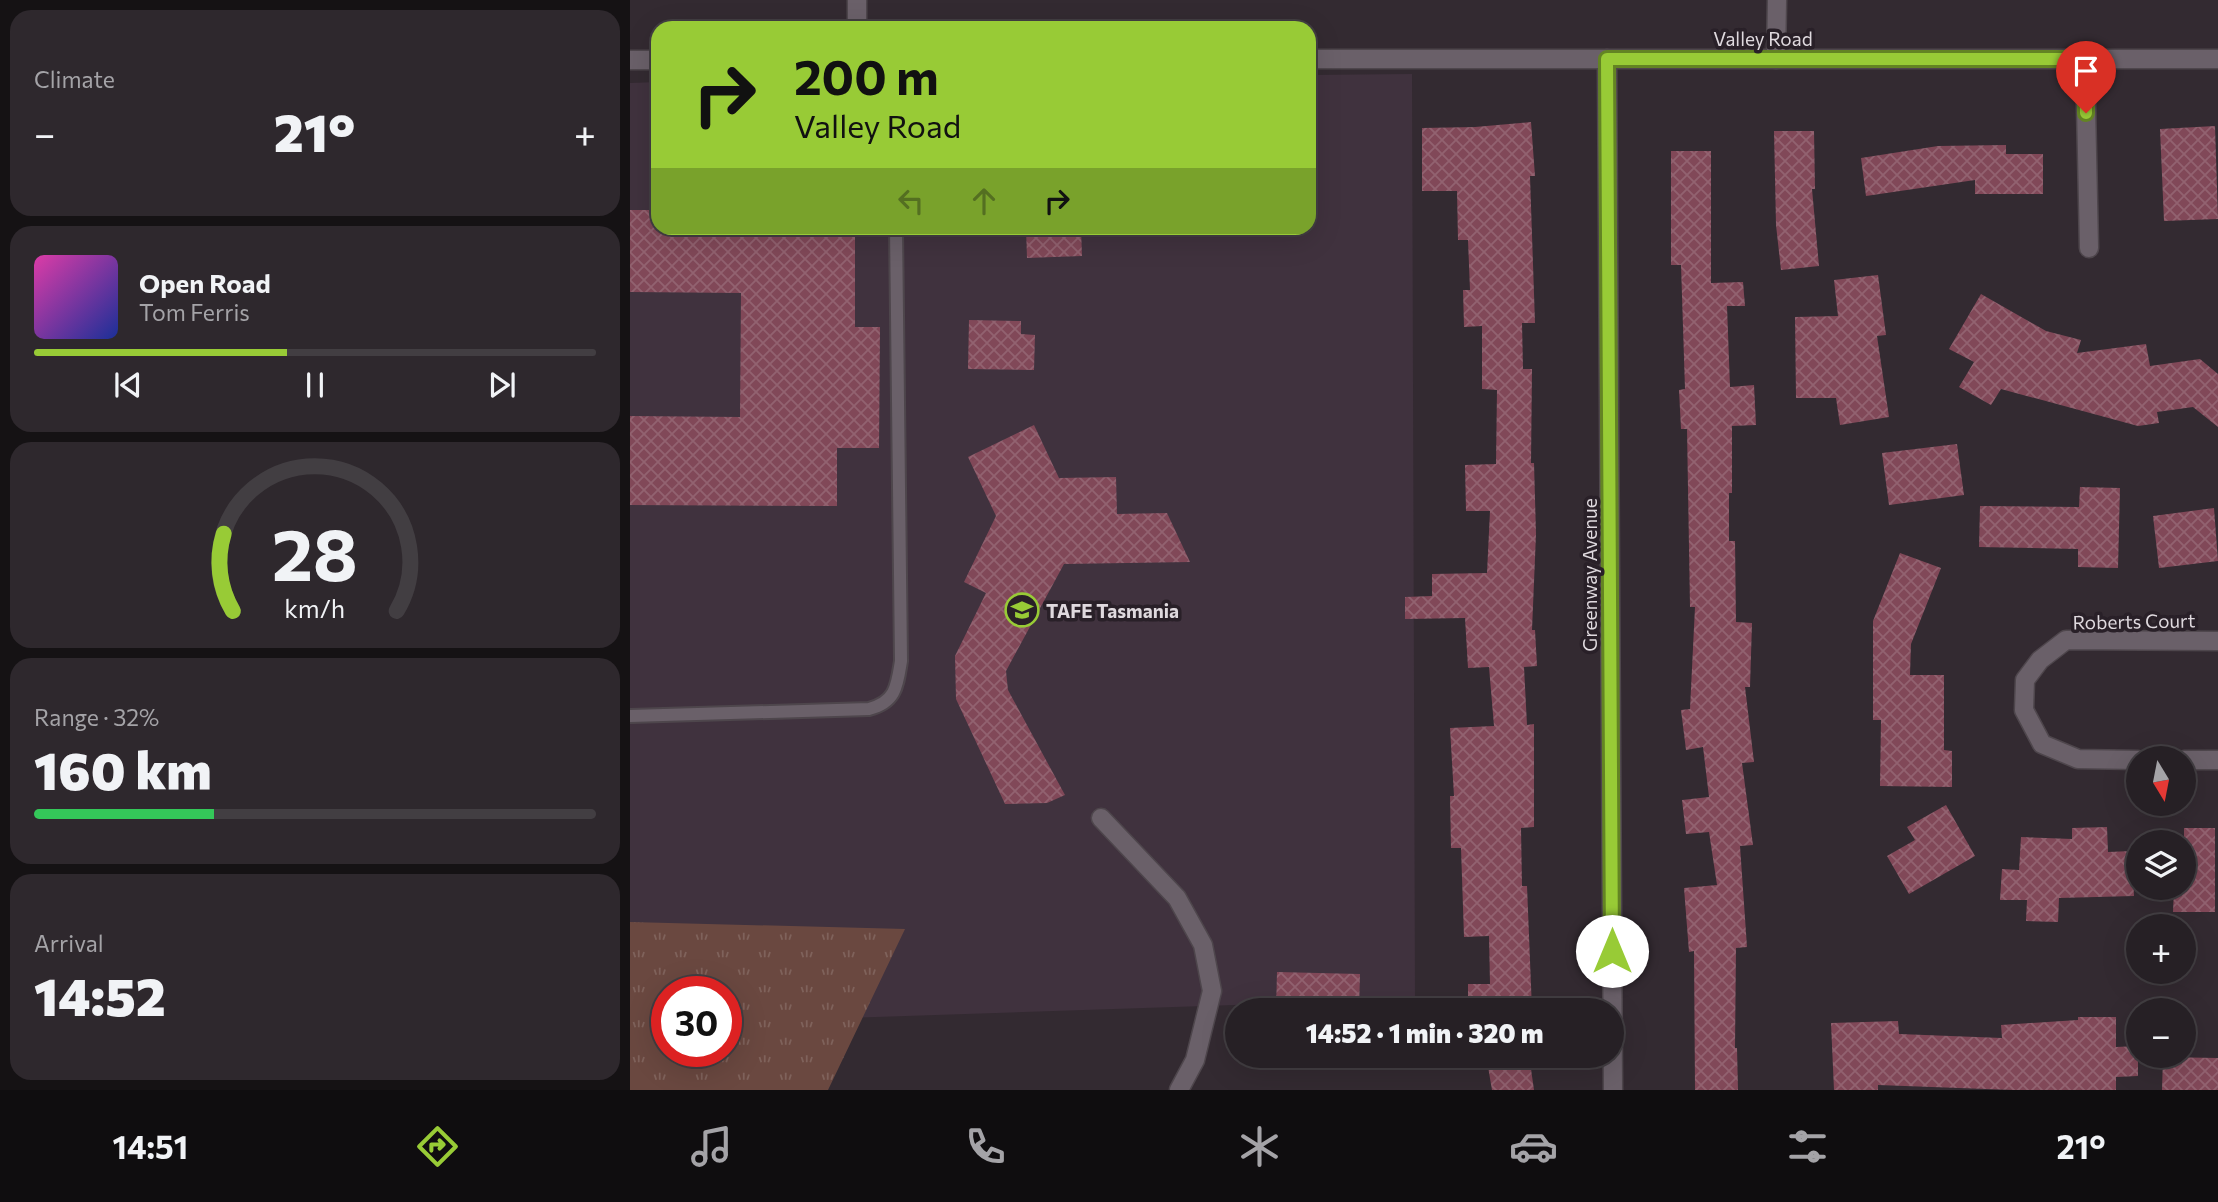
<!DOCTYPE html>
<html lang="en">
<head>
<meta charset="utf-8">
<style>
  :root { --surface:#262025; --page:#2e282d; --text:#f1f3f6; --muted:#a4a3a7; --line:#423e42; --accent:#98cb36 }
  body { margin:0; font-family:Commissioner,sans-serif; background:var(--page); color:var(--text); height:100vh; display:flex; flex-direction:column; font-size:26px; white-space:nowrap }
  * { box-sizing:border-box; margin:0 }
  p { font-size:23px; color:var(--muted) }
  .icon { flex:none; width:38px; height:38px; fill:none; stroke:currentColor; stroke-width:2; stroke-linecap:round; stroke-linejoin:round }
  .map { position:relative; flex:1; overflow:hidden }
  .details { display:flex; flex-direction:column; gap:10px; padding:10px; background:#151214; width:630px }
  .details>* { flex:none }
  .guide { position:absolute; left:21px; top:21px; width:665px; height:214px; border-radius:21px; box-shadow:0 7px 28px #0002,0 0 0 2px var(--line); background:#98cb36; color:#111; overflow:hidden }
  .needle { width:46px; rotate:170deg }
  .controls { position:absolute; left:1496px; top:746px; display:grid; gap:14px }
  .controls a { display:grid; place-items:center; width:70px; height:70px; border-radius:50%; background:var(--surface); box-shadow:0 7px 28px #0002,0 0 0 2px var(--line); font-size:35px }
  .speed { position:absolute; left:21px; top:976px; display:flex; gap:14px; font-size:35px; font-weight:700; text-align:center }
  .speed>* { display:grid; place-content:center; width:91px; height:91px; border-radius:50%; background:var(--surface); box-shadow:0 7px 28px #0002,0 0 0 2px var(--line); line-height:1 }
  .speed .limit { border:10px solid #d22; background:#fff; color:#111 }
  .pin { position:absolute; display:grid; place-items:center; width:60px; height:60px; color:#fff; margin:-72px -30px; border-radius:50% 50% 50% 0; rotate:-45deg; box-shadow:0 0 7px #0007 }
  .pin .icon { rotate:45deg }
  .me { position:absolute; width:77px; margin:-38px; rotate:0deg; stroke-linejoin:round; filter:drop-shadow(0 0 5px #0008) }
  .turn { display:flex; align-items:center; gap:24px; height:147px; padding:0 28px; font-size:32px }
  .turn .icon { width:91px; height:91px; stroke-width:2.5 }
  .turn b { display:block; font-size:49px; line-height:60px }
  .lanes { display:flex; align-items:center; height:66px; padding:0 28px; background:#0003; justify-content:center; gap:35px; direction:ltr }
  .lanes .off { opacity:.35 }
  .big { font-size:52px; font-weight:800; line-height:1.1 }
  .details .tile { flex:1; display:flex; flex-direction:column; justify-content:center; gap:10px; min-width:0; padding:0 24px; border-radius:21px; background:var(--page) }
  .details .dial { align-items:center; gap:0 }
  .dial svg { height:182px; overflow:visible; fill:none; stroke:var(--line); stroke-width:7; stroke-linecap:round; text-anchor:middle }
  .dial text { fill:var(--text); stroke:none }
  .song { display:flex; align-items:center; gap:21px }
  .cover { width:84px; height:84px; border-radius:10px; background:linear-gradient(135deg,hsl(320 70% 55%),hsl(230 70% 35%)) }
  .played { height:7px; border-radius:4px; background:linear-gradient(90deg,var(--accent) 45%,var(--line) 45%) }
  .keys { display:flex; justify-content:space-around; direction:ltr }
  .heat { display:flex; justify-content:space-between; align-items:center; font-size:38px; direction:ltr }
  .charge { height:10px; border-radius:5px; background:linear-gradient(90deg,#34c759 32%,var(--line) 0) }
  .trip { position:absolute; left:595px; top:998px; width:399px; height:70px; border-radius:35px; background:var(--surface); box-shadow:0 7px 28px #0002,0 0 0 2px var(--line); font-weight:800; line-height:70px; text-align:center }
  .tab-bar { display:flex; height:112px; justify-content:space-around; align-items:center; background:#0f0d0f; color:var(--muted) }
  .tab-bar .icon { width:49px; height:49px }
  .tab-bar .active { color:var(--accent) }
  .tab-bar b { font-size:32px; color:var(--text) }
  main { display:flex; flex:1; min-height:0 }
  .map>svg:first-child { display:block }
</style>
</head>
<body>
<main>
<section class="details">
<div class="tile"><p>Climate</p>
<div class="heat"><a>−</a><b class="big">21°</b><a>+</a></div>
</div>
<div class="tile">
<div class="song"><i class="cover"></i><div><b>Open Road</b><p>Tom Ferris</p></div></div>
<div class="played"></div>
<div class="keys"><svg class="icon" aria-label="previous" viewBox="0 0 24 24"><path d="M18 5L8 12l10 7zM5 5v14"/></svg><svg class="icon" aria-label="pause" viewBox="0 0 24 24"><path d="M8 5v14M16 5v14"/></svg><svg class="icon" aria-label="next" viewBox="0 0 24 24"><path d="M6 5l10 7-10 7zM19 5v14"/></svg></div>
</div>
<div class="tile dial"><svg viewBox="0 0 100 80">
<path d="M14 69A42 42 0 1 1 86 69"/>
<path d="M14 69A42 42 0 0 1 10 35" stroke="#98cb36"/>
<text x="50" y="56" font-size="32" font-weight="700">28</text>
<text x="50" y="72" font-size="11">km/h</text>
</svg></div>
<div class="tile"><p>Range · 32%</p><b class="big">160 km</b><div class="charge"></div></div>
<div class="tile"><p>Arrival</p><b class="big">14:52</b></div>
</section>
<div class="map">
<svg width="1588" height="1090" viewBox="0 0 1588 1090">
  <defs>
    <pattern id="grass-tufts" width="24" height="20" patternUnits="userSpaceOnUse" patternTransform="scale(1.75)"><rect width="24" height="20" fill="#6a4840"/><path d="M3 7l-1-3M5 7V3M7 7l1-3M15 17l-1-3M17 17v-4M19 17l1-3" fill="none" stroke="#7f625b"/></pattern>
    <pattern id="building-cross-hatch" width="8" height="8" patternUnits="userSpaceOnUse" patternTransform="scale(1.75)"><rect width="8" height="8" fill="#814858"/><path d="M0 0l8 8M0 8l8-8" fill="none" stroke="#926270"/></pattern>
  </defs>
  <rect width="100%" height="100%" fill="#332a31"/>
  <path fill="#40323e" d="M782,74l3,925 -689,23v-30h-59l-37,33v-942l28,-1v146h651v-153z"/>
  <path fill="url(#grass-tufts)" fill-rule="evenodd" d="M0,922l275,7 -77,161h-198zM37,992h59v60h-59z"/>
  <path fill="url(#building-cross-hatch)" d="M901,122l4,54h-5l5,147h-13l1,46h9l-1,94h3l2,71 -4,96h3l2,36 -13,1 3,58 7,-1v103l-13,1 1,58h5l5,124h-64v-26h22l-1,-48 -25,1 -3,-89h-10l-1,-52h4l-4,-68 44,-2 -5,-59 -21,1 -3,-50 -60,1v-22l27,-1v-22l55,-1 3,-62h-24l-1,-46 31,-1 1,-74 -15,-1v-63l-18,1 -1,-37h7l-2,-50h-10l-1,-49h-35v-63l53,-1z
    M1585,126l3,93 -54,2 -4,-92z
    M1144,131h40l1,58h-3l7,77 -38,4 -5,-45z
    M1376,145v9h37v40h-68v-14l-109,16 -5,-38 77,-12z
    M1041,151h40v132l32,-1 2,24h-18l3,81 24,-2 2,40 -24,1v67h-3v48h6l1,81 16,1 -2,64h-5l9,75 -12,1 11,82 -13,1 7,101 -11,1 -1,100h2l1,42h-43l-1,-139 -5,1 -5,-64 33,-3 -8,-53 -23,2 -4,-34 27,-3 -6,-50 -17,3 -5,-40 9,-1 5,-102h-5l-3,-178h-6l-2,-39 6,-1 -4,-124h-10z
    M0,210h28v18h197v99h25l-1,121h-42v58l-207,-1v-89l110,1 1,-124 -111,-1z
    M396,228h55l1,28 -55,2z
    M1248,275l8,60 -9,1 12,81 -49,8 -4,-27h-40l-1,-81 43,-1 -4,-36z
    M1351,294l65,37 35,9 -4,13 69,-9 4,22 50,-7 18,15v53l-25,-20 -36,5 2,11 -21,3 -137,-37 -10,16 -32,-18 15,-25 -25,-13z
    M339,320l52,1v13l14,1 -1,35 -66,-1z
    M404,425l25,53 57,-1 1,37 50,-1 23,49 -126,2 -58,107 2,19 57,105 -18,8 -42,1 -49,-105 -1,-43 31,-63 -22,-11 32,-66 -28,-59z
    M1327,444l7,51 -75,10 -7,-52z
    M1450,487l40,1 -2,80 -40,-1v-18l-99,-2 1,-41 99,1z
    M1584,508l4,53 -59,7 -6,-52z
    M1270,553l41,15 -30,76 -1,31h34v75l8,1v36l-72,-1 1,-66h-8v-99z
    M1316,805l29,51 -66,38 -22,-38 28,-16 -8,-13z
    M1477,827l1,25 24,-1 2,45 -75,2 -1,24 -32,-1 1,-21h-27l2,-31 17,1 2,-33 51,2v-11z
    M1554,828h31v84h-42l1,-25h10z
    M647,972l83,2 -1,36h-83z
    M1448,1017h38v30l22,-1v30l-22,1v13h-103l-135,-5v5h-44l-3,-67 67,-2 1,13 103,4 -1,-13 77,-5z
    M899,1055l5,35h-42l-5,-29z
    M1533,1057l55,1v32h-56z"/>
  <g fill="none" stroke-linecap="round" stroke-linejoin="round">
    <defs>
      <path id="service" d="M0,716l239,-7c27,-7 28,-23 32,-48l-5,-433"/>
      <path id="minor" d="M227,0v28
        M977,59l6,1031
        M1146,59l1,-59
        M1455,59l4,189
        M1508,760l-60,-1 -36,-15 -18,-34 1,-30 15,-20 26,-20 152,1
        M1554,760h34
        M471,818l76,80 26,47 9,46 -17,69 -16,30"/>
      <path id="tertiary" d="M679,59h909
        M0,60h28"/>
    </defs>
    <use href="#service" stroke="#4e464c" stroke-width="16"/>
    <use href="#minor" stroke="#4e464c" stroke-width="21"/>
    <use href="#tertiary" stroke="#4e464c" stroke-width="21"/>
    <use href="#service" stroke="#6a6069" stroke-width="12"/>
    <use href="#minor" stroke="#6a6069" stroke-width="18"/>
    <use href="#tertiary" stroke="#6a6069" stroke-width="18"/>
  </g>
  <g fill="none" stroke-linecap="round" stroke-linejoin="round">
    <defs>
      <path id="route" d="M982,951l-5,-892h478l1,54"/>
    </defs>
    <use href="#route" stroke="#638423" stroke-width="18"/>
    <use href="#route" stroke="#98cb36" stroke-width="12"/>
  </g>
  <defs>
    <symbol id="university-ring" viewBox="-11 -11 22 22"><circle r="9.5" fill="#292028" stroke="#98cb36" stroke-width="1.5"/><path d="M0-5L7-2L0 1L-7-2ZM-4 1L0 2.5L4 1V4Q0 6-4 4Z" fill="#98cb36"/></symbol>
  </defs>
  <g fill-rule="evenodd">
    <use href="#university-ring" x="373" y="591" width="38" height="38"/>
  </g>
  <g text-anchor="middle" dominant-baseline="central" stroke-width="7" stroke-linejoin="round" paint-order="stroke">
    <g font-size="19" fill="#dfd9de" stroke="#292028">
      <text x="1133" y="38">Valley Road</text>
      <text transform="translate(959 575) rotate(-90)">Greenway Avenue</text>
      <text transform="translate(1504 621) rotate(-1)">Roberts Court</text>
    </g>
    <g font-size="19" font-weight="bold" fill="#dfd9de" stroke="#292028" text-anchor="start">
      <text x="416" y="610">TAFE Tasmania</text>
    </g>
  </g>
</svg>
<div class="controls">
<a><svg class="needle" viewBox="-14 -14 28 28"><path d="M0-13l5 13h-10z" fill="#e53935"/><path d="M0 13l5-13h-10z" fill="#a4a3a7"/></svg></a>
<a><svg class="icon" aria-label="layers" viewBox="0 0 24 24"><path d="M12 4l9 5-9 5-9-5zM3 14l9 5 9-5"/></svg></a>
<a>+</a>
<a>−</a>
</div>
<div class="speed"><div class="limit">30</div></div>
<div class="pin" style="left:1456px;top:113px;background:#d93025"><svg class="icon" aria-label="arrive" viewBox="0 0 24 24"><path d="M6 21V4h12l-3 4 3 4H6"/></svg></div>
<svg class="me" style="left:982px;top:951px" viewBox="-20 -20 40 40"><circle r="19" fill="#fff"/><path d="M0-13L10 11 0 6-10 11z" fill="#98cb36"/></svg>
<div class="trip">14:52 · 1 min · 320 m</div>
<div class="guide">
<div class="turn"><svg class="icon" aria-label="right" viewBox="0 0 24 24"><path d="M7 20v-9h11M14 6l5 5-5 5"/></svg><div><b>200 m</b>Valley Road</div></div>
<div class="lanes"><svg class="icon off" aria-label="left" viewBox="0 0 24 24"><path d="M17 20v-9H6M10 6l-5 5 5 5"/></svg><svg class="icon off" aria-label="ahead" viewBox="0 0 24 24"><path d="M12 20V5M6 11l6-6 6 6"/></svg><svg class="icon" aria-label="right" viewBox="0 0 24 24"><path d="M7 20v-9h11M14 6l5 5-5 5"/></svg></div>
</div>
</div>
</main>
<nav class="tab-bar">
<b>14:51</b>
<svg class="icon active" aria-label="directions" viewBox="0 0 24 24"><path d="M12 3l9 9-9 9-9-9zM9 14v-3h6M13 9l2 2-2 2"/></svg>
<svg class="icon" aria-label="music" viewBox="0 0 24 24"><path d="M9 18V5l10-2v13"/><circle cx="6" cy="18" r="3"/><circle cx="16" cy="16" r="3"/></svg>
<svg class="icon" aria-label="phone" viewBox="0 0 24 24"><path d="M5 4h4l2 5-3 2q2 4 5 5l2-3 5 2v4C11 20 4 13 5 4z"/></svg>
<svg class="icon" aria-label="climate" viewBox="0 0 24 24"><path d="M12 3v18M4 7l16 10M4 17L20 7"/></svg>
<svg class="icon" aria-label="car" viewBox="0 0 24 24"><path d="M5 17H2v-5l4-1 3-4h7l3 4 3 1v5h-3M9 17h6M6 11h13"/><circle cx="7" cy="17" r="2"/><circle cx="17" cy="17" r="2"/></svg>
<svg class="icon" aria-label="filters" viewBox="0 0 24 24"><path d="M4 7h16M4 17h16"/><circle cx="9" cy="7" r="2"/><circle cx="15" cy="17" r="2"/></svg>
<b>21°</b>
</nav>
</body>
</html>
